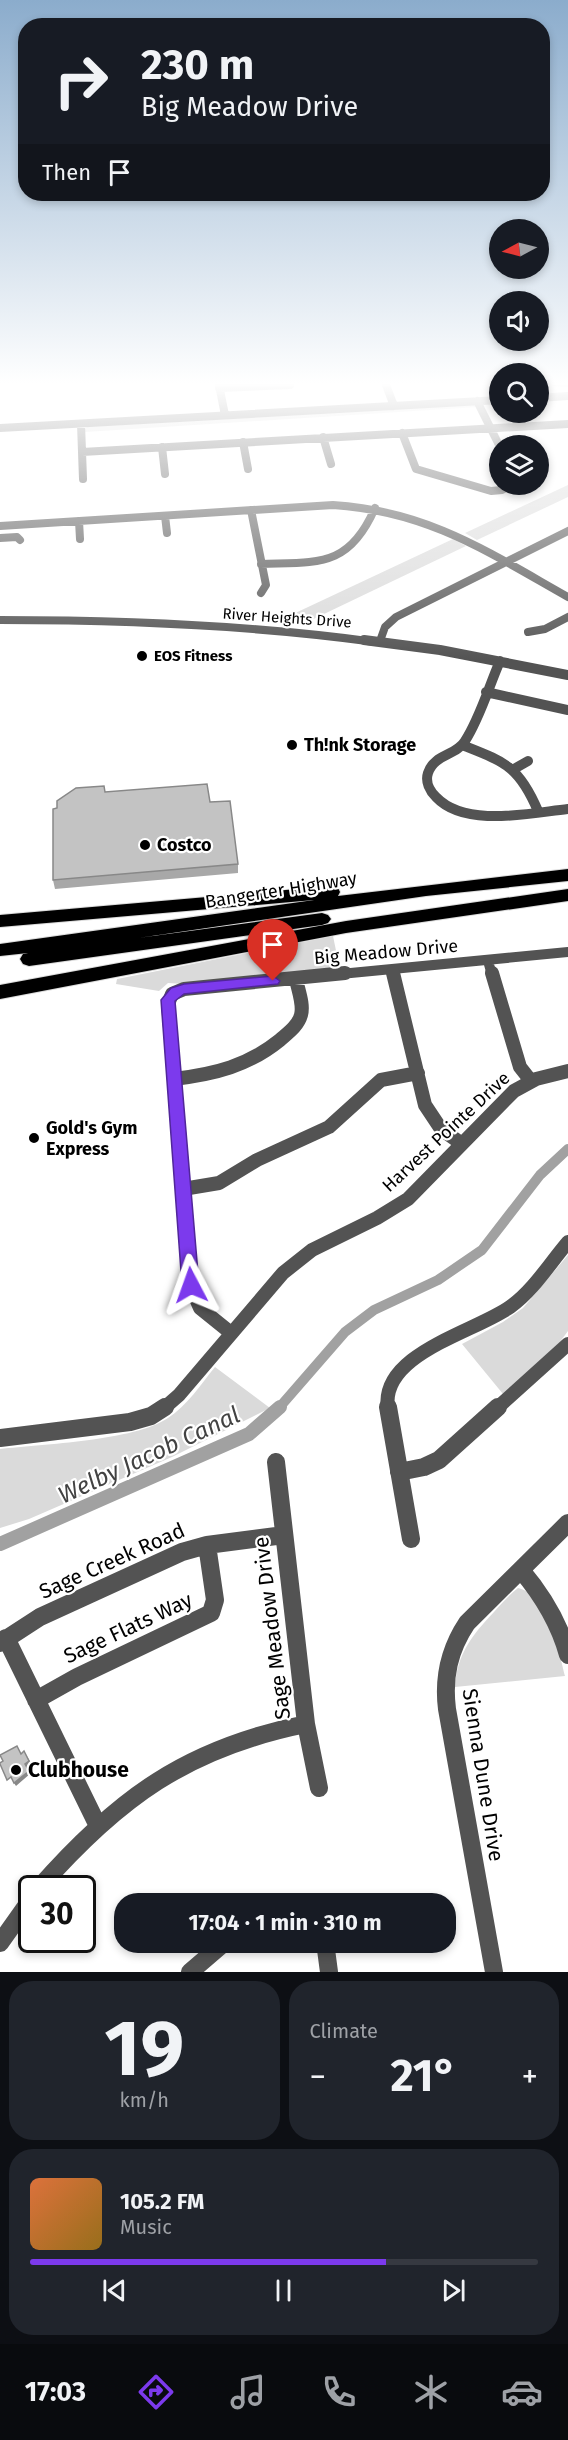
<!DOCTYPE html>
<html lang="en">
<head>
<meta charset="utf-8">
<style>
  :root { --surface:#171b24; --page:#20242c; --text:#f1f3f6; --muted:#9ea1a6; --line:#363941; --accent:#7c3aed }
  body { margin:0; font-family:"Fira Sans",sans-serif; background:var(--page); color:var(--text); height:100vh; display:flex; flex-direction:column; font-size:22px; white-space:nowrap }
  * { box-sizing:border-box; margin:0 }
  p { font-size:20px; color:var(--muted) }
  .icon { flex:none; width:33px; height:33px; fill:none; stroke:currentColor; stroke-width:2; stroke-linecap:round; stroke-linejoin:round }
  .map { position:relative; height:1972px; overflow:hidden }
  .side { display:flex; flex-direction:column; gap:9px; padding:9px; background:#0d0f14; flex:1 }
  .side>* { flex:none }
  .banner { position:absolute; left:18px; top:18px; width:532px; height:183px; border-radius:24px; box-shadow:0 3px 9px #0003; background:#171b24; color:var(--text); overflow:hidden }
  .needle { width:39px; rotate:263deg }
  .buttons { position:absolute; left:489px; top:219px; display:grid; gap:12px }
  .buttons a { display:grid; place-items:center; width:60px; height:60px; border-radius:50%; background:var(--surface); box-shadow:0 3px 9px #0003; font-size:30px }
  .speed { position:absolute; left:18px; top:1875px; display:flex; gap:12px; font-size:30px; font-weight:700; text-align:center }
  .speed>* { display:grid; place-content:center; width:78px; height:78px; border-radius:50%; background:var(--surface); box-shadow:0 3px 9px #0003; line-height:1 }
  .speed .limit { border:3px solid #111; border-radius:9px; background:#fff; color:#111 }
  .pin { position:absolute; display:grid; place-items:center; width:51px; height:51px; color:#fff; margin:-62px -26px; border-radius:50% 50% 50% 0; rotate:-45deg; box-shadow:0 0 6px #0007 }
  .pin .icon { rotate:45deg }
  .me { position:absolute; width:66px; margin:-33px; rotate:356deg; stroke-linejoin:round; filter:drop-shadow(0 0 4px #0008) }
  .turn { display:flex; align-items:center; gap:21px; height:126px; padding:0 24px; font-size:27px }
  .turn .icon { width:78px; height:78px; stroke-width:2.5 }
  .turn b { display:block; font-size:42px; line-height:51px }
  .then { display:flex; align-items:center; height:57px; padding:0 24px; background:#0003; gap:12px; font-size:22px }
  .big { font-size:45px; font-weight:700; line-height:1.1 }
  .side .tile { flex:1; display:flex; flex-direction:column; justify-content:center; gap:9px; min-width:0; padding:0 21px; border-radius:24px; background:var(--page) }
  .side .dial { align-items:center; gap:0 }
  .dial b { font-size:78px; line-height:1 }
  .song { display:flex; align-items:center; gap:18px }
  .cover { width:72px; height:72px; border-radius:9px; background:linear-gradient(135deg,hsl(20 70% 55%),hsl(40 70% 35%)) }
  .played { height:6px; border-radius:3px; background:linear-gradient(90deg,var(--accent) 70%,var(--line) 70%) }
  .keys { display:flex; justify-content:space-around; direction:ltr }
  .heat { display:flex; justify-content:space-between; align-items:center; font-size:33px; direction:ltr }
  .side .tiles { flex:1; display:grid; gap:9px; grid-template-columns:1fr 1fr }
  .tile:last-child { grid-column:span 2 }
  .trip { position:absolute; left:114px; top:1893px; width:342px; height:60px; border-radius:24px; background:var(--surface); box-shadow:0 3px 9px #0003; font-weight:700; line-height:60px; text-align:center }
  .dock { display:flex; height:96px; justify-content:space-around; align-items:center; background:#090b0e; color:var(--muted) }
  .dock .icon { width:42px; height:42px }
  .dock .current { color:var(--accent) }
  .dock b { font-size:27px; color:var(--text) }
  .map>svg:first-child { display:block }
</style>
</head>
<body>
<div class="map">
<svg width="568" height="1972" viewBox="0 0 568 1972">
  <rect width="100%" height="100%" fill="#fff"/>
  <path fill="#dadada" d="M474,405l3,2 -392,25v-3l2,-2z
    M568,485v12l-91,43 -12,-7z
    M453,539l13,7 -165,79 -27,-2z
    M333,936l7,34 -156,14 -16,-1 -9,8 -43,-7 1,-5z
    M568,1255v76l-9,12 -56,51 -41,-50 41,-22 20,-14z
    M215,1367l55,41 -98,49 -143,62 -29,9v-79c43,-5 134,-8 168,-31 19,-12 33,-34 47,-51z
    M518,1588c29,6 41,63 47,88l-110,11c2,-33 17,-52 39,-75 7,-8 15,-17 24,-24z"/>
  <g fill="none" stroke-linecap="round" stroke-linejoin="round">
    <path stroke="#a1a1a1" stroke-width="10" d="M278,1409l67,-77 29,-22 64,-30 44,-30 58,-75 28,-26"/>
    <path stroke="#a1a1a1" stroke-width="14" d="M0,1544l249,-110 31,-27"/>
    <defs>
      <path id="highway" d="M568,869v12l-142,15 -288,42 184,-25 6,2 3,4 -3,4 -6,2 -293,41 -6,-2 -3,-5 3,-5 5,-1 -28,3v-12l314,-44 -314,27v-12l332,-29 6,2 2,4 -2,4z
        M568,889v12l-222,32 -346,66v-14l346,-64z"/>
    </defs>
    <use href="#highway" stroke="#dbdbdb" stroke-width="2"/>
    <path stroke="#535353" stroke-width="8" d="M219,385l6,30
      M386,385l8,21
      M219,388l71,-3
      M538,398l30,-2
      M477,401l23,46
      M81,424l2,55
      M0,428l500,-28
      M402,433l14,36 75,22 11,-1 11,-6
      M323,437l8,27
      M243,442l5,27
      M162,447l3,27
      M82,452l486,-28
      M251,510l15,75 -5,8
      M165,516l2,17
      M79,521l1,18
      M0,526l333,-21c95,6 155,47 235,92
      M0,538l17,-1 3,3
      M261,564c57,-2 88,4 114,-56
      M0,620c125,0 251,5 375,22
      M528,632l17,-3 23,-12
      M380,641l5,-14 11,-10 172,-86"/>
    <path stroke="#535353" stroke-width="10" d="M364,640l76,10 128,25
      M500,661c-11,25 -20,57 -35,80 -9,15 -31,13 -37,32 -3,9 2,18 8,24 29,31 94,16 132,12
      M486,692l82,18
      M462,745c43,17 57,21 76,66
      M514,769l14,-8
      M488,961l4,14
      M392,970l1,5
      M330,975l238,-23"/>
    <path stroke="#535353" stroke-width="14" d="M393,973l32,132 16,24 21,15
      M492,973l28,94 11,14
      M174,1079c41,-5 74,-13 106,-39 8,-7 18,-14 21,-25 3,-11 -3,-25 -5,-36
      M183,1189l36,-6 38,-23 72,-33 52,-47 37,-7
      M231,1333l-31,-25 -8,-18 -24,-286 4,-10 12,-5 161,-16
      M163,1409l16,-14 104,-122 29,-23 65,-32 31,-19 106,-108 22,-12 32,-8
      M388,1409c-9,-55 87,-77 122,-102 23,-16 40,-44 58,-65
      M496,1409l72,-65"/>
    <path stroke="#535353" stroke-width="18" d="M388,1407l23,132
      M0,1438l130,-16 21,-6 14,-9
      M276,1462l30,262 13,64
      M399,1472l25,-5 15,-7 59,-53
      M521,1570c22,26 38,52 47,85
      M6,1638l92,188
      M0,1643l40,-26 142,-65 25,-7 77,-10
      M36,1700l41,-23 134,-64 4,-13 -8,-55
      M39,1888c79,-90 148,-140 267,-164
      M325,1942l4,30
      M0,1943l32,-45
      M190,1972l35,-30
      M494,1972l-47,-263c-4,-32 2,-59 20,-86l101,-100"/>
    <use href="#highway" fill="#000" fill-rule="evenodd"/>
  </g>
  <path fill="#a8a8a8" d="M552,385h16v2l-15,-1z
    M105,792l105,10 28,62v9l-183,16 -2,-9 4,-72z"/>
  <path fill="#888" d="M24,1751l7,12 -4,3 4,7 -15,13 -2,-3 11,-19z"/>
  <path fill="#c3c3c3" stroke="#888" stroke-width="1.5" d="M207,784l3,18 20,-1 8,63 -185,16v-71l4,-1v-7l19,-13 28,-2 1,6z
    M17,1746l4,8 3,-3 5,10 -4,3 4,7 -15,12 -3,-6 -4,3 -7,-16v-1l3,-2 -3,-6z"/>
  <linearGradient id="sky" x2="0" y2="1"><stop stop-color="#8baccc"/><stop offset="0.58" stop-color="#fff"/><stop offset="1" stop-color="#fff" stop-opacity="0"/></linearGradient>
  <rect width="568" height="661" fill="url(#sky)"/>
  <path fill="#7c3aed" stroke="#51269a" stroke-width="1.5" d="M273,976l7,5 -2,3 -94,10 -9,7 24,284 -3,5 -5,2 -6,-2 -3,-5 -21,-285 10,-12 13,-4z"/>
  <g fill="#000" stroke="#fff" stroke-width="2">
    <circle cx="142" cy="656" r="6"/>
    <circle cx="292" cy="745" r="6"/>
    <circle cx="145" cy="845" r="6"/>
    <circle cx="34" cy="1138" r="6"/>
    <circle cx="16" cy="1770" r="6"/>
  </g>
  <g text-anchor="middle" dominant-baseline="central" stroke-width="4.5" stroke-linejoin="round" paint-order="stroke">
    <g font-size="15" fill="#000" stroke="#fff">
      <text transform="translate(287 618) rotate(4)">River Heights Drive</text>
    </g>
    <g font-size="15" font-weight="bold" fill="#000" stroke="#fff" text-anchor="start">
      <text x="154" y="656">EOS Fitness</text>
    </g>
    <g font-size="18" font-weight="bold" fill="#000" stroke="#fff" text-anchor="start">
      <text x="304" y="745">Th!nk Storage</text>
      <text x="157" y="845">Costco</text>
      <text x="46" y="1128">Gold's Gym<tspan x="46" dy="21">Express</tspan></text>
    </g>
    <g font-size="18" fill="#000" stroke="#fff">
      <text transform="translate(281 890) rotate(-9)">Bangerter Highway</text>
      <text transform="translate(386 952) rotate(-5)">Big Meadow Drive</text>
      <text transform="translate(446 1132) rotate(-43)">Harvest Pointe Drive</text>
    </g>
    <g font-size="21" fill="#000" stroke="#fff">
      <text transform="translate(112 1561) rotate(-24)">Sage Creek Road</text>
      <text transform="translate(128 1628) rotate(-25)">Sage Flats Way</text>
      <text transform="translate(272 1628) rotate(-97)">Sage Meadow Drive</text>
      <text transform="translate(483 1775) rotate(81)">Sienna Dune Drive</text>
    </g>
    <g font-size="21" font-weight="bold" fill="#000" stroke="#fff" text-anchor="start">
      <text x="28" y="1770">Clubhouse</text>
    </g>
    <g font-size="24" font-style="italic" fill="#424242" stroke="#fff">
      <text transform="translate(149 1455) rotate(-25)">Welby Jacob Canal</text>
    </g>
  </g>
</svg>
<div class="buttons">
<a><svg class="needle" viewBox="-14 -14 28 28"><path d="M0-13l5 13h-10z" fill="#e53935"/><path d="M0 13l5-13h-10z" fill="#9ea1a6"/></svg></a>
<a><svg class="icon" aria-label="sound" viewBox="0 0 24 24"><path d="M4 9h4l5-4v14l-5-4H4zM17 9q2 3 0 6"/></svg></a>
<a><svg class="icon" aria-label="search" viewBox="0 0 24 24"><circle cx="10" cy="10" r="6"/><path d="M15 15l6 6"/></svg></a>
<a><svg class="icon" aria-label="layers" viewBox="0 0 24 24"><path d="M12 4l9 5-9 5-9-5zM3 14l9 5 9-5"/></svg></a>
</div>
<div class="speed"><div class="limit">30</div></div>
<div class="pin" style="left:273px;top:981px;background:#d93025"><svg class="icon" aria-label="arrive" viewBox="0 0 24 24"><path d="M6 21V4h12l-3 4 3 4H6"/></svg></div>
<svg class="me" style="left:191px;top:1285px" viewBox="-20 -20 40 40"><path d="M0-17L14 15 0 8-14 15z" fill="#7c3aed" stroke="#fff" stroke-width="4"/></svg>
<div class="trip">17:04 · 1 min · 310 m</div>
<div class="banner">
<div class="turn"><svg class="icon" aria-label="right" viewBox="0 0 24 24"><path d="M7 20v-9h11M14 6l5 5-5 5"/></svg><div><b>230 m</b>Big Meadow Drive</div></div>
<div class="then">Then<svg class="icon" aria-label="arrive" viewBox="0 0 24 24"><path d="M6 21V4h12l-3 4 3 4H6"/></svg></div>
</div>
</div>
<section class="side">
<div class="tiles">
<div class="tile dial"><b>19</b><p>km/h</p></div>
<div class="tile"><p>Climate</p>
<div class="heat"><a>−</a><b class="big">21°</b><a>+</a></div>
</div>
<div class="tile">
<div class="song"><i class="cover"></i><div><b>105.2 FM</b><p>Music</p></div></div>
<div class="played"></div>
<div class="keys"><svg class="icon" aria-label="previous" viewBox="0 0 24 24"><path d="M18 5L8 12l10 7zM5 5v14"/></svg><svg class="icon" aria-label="pause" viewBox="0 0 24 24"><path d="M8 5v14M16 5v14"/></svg><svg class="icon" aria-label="next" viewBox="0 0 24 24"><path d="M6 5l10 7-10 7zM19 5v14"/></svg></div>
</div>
</div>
</section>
<nav class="dock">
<b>17:03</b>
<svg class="icon current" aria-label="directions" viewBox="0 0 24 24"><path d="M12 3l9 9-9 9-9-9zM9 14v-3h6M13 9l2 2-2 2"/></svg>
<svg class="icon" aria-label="music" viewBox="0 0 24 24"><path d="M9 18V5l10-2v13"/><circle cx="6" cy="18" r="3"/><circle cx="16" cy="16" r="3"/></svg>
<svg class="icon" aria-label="phone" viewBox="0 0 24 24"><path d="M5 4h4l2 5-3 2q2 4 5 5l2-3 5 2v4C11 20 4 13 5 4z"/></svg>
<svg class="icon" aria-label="climate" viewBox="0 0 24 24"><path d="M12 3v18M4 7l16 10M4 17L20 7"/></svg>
<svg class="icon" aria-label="car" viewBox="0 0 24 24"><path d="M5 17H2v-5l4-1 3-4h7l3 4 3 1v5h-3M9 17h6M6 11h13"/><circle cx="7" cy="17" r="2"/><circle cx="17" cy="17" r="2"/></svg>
</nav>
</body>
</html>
